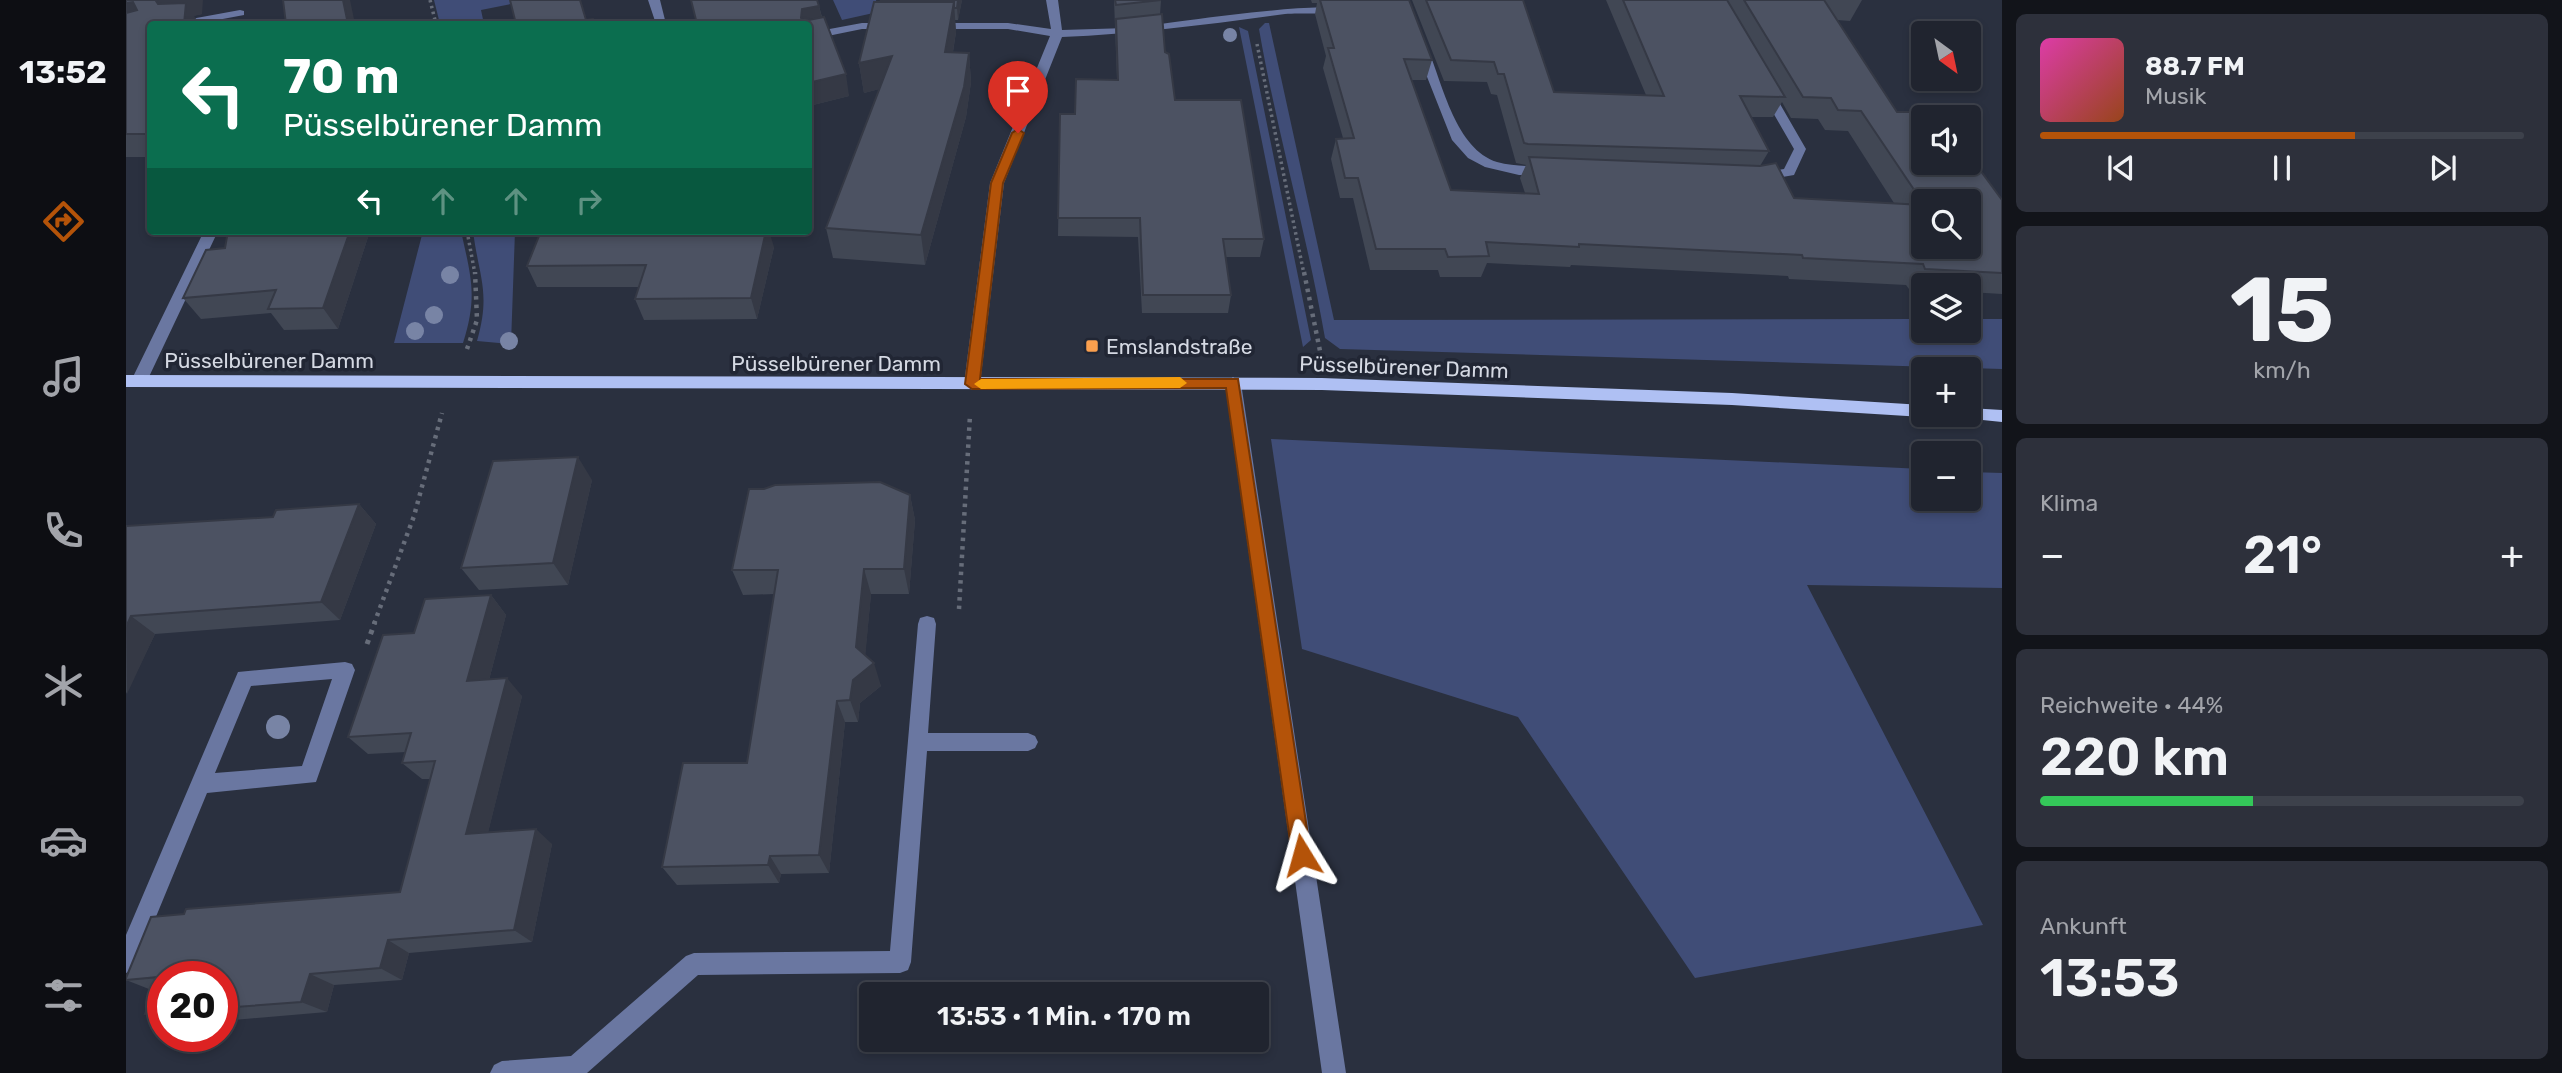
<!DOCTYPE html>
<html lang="de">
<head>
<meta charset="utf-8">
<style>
  :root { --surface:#20242f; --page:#2d303b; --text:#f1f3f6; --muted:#a2a4aa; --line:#3d414b; --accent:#b45309 }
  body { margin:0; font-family:Rubik,sans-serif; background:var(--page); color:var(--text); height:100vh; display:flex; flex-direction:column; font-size:26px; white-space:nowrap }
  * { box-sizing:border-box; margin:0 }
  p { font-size:23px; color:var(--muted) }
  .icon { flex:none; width:38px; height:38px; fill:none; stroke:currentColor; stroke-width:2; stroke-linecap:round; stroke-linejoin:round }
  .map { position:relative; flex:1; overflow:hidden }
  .drawer { display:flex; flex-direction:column; gap:14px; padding:14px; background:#12141a; width:560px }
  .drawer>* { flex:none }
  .guide { position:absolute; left:21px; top:21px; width:665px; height:214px; border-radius:7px; box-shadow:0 4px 10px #0003,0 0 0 2px var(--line); background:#0b6e4f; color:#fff; overflow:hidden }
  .needle { width:46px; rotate:147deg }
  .tools { position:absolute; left:1785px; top:21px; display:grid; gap:14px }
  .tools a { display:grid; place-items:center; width:70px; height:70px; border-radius:7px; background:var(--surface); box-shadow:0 4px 10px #0003,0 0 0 2px var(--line); font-size:35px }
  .speed { position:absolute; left:21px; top:961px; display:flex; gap:14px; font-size:35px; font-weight:700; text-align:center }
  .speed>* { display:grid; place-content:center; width:91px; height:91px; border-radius:50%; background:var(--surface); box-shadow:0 4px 10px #0003,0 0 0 2px var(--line); line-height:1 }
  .speed .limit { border:10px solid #d22; background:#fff; color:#111 }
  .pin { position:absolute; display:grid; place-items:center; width:60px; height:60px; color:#fff; margin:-72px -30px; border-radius:50% 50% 50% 0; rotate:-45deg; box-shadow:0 0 7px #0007 }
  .pin .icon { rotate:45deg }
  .me { position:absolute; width:77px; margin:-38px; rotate:352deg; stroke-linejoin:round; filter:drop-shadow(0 0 5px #0008) }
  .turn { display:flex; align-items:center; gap:24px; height:147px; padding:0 21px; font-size:32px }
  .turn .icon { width:91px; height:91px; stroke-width:2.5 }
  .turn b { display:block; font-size:49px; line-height:60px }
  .lanes { display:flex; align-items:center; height:66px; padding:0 21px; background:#0003; justify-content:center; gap:35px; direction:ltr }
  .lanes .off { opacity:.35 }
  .big { font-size:52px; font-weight:600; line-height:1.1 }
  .drawer .tile { flex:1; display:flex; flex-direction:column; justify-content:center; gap:10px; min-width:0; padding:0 24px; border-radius:10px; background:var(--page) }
  .drawer .dial { align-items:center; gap:0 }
  .dial b { font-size:91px; line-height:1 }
  .song { display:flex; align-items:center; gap:21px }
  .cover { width:84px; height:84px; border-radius:10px; background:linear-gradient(135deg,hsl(320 70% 55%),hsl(20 70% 35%)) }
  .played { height:7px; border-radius:4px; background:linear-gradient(90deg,var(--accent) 65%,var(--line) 65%) }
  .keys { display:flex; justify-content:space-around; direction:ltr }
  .heat { display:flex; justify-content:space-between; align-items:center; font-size:38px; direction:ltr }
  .charge { height:10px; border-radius:5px; background:linear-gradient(90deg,#34c759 44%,var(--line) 0) }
  .trip { position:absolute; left:733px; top:982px; width:410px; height:70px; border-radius:7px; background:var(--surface); box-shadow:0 4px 10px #0003,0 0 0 2px var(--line); font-weight:600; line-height:70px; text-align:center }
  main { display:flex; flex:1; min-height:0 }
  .tab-bar { display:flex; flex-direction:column; width:126px; justify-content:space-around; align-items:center; background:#0d0e13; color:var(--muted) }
  .tab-bar .icon { width:49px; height:49px }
  .tab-bar .active { color:var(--accent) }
  .tab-bar b { font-size:32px; color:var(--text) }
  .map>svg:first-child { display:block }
</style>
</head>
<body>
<main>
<nav class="tab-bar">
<b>13:52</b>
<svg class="icon active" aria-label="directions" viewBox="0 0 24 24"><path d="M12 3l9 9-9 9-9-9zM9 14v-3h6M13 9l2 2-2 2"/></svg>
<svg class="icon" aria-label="music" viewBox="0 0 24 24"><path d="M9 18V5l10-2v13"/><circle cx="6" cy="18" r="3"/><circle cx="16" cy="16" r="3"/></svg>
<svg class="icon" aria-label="phone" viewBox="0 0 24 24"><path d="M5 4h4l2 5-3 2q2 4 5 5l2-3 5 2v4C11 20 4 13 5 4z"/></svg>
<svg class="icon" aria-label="climate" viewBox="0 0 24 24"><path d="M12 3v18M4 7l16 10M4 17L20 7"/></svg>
<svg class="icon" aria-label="car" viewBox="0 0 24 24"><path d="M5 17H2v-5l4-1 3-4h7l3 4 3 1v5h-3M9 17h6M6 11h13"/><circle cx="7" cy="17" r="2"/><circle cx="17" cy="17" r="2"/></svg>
<svg class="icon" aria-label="filters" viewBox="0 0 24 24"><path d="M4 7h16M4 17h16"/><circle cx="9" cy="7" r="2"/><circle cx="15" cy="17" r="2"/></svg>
</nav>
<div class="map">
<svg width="1876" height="1073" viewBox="0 0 1876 1073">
  <rect width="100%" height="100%" fill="#2a303f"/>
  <path fill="#404d77" d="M308,0h97l-50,10 3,14h-44z
    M707,0h43l2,12 -36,8z
    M1139,23h4l65,297 589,-1v12h46v-12h33v50l-662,-20 -15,-11c-18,-104 -48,-205 -66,-309z
    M1113,27l9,4 63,309 -8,7z
    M297,231h38c10,46 17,65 2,112h-69z
    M347,231h42l-4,113 -34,-3c14,-49 2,-63 -4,-110z
    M1145,439l652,30v30h46v-27l33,1v115l-195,-3 176,340 -288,53 -177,-261 -216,-68z"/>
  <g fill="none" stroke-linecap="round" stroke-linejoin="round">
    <path stroke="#676d7a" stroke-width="3.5" stroke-dasharray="2.5 3.5" stroke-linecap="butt" d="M304,0l6,24
      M1131,44l47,230
      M341,231l8,43"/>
    <path stroke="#676d7a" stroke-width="4.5" stroke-dasharray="3.5 5" stroke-linecap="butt" d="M1178,272l16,79
      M341,349l10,-29 -2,-48
      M833,609l11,-194
      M248,624l40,-108 28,-103"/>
    <path stroke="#676d7a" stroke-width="5" stroke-dasharray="4.5 6" stroke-linecap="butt" d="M241,644l8,-22"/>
    <path fill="#6a77a1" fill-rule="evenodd" d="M522,0h12l6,24h-10z
      M920,0h12l4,30c22,-1 44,-1 66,-2 37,-4 191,-28 215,-18 -9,6 -44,2 -58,4 -74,10 -148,20 -223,23l-58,146 -24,201 -8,6 -8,-6 26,-201 60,-147 -42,-7h-75l-6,-3 6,-3h75l43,6z
      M114,10l4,1v4l-48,9h-22l6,-3z
      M736,23h29l6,3 -6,3h-29l-54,11v-7z
      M1292,46l10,3c15,37 28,100 69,113 18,5 37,3 55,7v6h-33l-34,-8 -17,-9 -16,-18 -36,-91z
      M1640,86l6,4 34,59 -12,26 -34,6 -5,-1v-6l29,-5 10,-20 -34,-59z
      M78,231h14l-71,150 -8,6 -6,-2 -2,-4z
      M1107,377l8,6 105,690h-24l-97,-690z
      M801,616l7,2 2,6 -8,109h100l7,3 3,6 -3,6 -7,3h-101l-16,211 -3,8 -8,3 -202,2 -111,98h-97l4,-8 8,-4 69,-5 115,-100 8,-3 196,-2 28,-327 2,-6z
      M219,662l7,2 3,6 -39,112 -109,11 -73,177 -8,3v-38l112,-263zM206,679l-30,87 -87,7 36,-87z"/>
    <path fill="#afc0f3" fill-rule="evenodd" d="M0,375l1196,3 410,15 191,12v10h6l-6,2 -191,-12 -410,-15 -1196,-3z
      M1843,408l33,2v12l-39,-4 -2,-3h8z"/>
  </g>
  <g fill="#7884a5">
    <circle cx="1104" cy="35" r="7"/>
    <circle cx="324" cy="275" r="9"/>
    <circle cx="308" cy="315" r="9"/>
    <circle cx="289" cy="331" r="9"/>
    <circle cx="383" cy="341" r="9"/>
    <circle cx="152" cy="727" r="12"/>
  </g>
  <path fill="#414754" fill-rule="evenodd" d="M0,0l76,14 -52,10v133h-24z
    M836,0l-4,20h-3l1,12 -3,20 16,1 2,29 -5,35 -41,148 -92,-7 -7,-30 53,-139 -15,4 -5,-30z
    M988,0h47l-1,15 5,37 10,48 89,139 -4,18h-34l5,38 -3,18h-86l-4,-76 -80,-1 2,-122h15l42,-34z
    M1185,0h98l23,60 -6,20h-15l40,110 74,3 -5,-15 6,-13 -10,-2 -19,-68 -6,-1 -4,-12 -43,-1 -32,-81h111l31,92 92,3 -40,-95h256l-12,21 -13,-1 86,143 79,37v94l-33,-2v-7h-46v5l-14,-1 -3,-4 -117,-6 -1,-3 -217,-11 -1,2 -83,-4 -6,14h-41l-2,-7h-68l-17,-72h-13l-9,-39 5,-20 7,-1 -20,-70 3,-12 -11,-42 2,-11h-5zM1656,102l9,16 27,1 7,11 23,1 46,72 -100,-5 -34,-32 9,-15 -18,-34h22z
    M693,6l3,11 27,79 -36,9 -5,-7v-74z
    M244,231l-32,98 -54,1 -13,-17 -70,6 -18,-21 42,-50z
    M648,247l-17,72 -113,1 -9,-21 4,-12h-102l-10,-21z
    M466,480l-24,105 -89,5 -18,-22z
    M784,495l5,25 -6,74h-38l-6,61 16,31 -21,17 -2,19h-13l-16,151 -48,1 -2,9 -102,2 -15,-18 85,-104 27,-169 -31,1 -11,-25z
    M233,504l17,20 -36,96 -185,14 -29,60v-168l147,-9z
    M365,595l15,20 -17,65 33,16 -34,136 64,12 -20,98 -123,11 -7,27 -68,5 -7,27 -105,9v-45h-59v45l-18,-7 9,-23 -28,-11 58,-66 216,-22 30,-113h-8l-20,-16 4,-11 -38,2 -20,-17 66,-104z"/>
  <path fill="#353945" d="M31,0h46l-1,14 -8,2 6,8 -29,-1 -15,-22z
    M217,0h7l5,24h-7z
    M832,0h4l-4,20 -1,-12z
    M7,2l16,22 -23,-2v-19z
    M828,2l2,30 -8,50 -3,-30z
    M693,6l5,21 -16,4 -7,-13 1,-9z
    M843,53l2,29 -5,35 -41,148 -4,-30z
    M766,56l4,29 -32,8 -5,-30z
    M720,74l3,22 -36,9 -5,-22z
    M224,231h20l-32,98 -15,-21z
    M640,231h3l5,16 -17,72 -6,-21z
    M452,457l14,23 -24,105 -15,-22z
    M784,495l5,25 -6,74 -5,-25z
    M233,504l17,20 -36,96 -19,-18z
    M738,569l7,25 -7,76 -8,-23z
    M365,595l15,20 -22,84 -17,-18z
    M5,616l24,18 -28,60 -1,-67z
    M748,663l7,23 -21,17 -2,19 -8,-22 3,-20z
    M381,678l15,18 -38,153 -18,-15z
    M711,701l8,21 -16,151 -10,-18z
    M410,829l16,15 -20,98 -18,-12z
    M644,856l11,18 -2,9 -11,-18z
    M262,940l21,13 -7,27 -22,-12z
    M184,974l24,11 -7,27 -26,-10z"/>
  <path fill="#4c5262" stroke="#353945" stroke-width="2" d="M0,0h31l-1,1 2,3 28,-1 -2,21h-34v110h-24v-121l11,-3 -4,-8 -7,1z
    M157,0h60l5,24h-62z
    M384,0h70l6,20 7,-1 2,5h-79z
    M565,0h126l2,6 -17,3 -1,9 3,3 20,-4 22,57 -38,9v-59h-111z
    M755,0h77l-1,8h-3v-6h-74z
    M989,0h46l-45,5z
    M1194,0h89l23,60 -28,-1 47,131 88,4 -10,-37 231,9 16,-3 18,35 129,7v42h46v-46h-46v2l-62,-92 -23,-1 -7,-12 -28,-1 -59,-97h80l73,112h14l12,19v32h46v-8l33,45v73l-77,-4 -2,-5 -120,-6 -1,-3 -223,-11v3l-93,-5 3,14 -41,1 -3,-8h-69l-18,-71h-13l-9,-39 18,-1 -26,-90h6z
    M1300,0h97l31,92 110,4 -41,-96h104l58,97 -45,-1 29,55 -241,-7 -4,-1 -20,-69h-6l-4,-12 -43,-2z
    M748,2h80l-9,50 24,1 -5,34 -43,148 -95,-7 66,-172 -33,7z
    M1036,14l3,38 4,2 6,46h66l23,139h-41l8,56h-88l-3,-77h-82l2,-104h15l1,-35 42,1 -2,-61z
    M102,231h122l-27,77 -55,1 8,-19 -93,8 23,-48 19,-2z
    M415,231h225l-15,67 -116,1 11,-34 -119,1z
    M452,457l-25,106 -92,5 32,-107z
    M754,482l30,13 -6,74h-40l-8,78 18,16 -21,17 -3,20 -13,1 -18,154 -49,1 -2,9 -106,2 21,-104h64l31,-193h-46l17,-81h15l11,-4z
    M233,504l-38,98 -190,14 -5,11v-101l147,-9 3,-7z
    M365,595l-24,86 40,-3 -41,156 70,-5 -22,101 -126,10 -8,28 -70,6 -9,28 -79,6v-32h-59v37l-18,1 14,-37 -33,3v-2l25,-61 33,-3 2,-5 214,-17 35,-131 -33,2 9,-30 -63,4 35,-102 31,-2 11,-34z"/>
  <path fill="#b45309" stroke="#753606" stroke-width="2" d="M892,129l6,4 -21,50 -23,196h258l73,476 -2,7 -7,3 -7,-3 -3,-7 -66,-467 -254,1 -7,-5 26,-201 21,-50z"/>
  <path fill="#f59e0b" d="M1054,377l7,6 -7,5 -199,1 -7,-5 7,-5z"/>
  <rect fill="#fa9f4e" stroke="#212634" stroke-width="2.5" x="959" y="339" width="14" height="14" rx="3.5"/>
  <g text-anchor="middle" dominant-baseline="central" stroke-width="7" stroke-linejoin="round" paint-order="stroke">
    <g font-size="21" fill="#d5d9e3" stroke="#212634" text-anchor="start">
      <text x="980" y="346">Emslandstraße</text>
    </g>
    <g font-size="21" fill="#d5d9e3" stroke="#212634">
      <text x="143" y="360">Püsselbürener Damm</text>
      <text x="710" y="363">Püsselbürener Damm</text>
      <text transform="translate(1278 367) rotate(2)">Püsselbürener Damm</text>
    </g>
  </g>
</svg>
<div class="tools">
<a><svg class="needle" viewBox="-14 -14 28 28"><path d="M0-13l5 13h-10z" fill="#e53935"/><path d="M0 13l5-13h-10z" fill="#a2a4aa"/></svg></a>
<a><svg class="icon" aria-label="sound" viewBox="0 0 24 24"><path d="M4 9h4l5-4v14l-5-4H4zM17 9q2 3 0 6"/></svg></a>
<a><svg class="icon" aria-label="search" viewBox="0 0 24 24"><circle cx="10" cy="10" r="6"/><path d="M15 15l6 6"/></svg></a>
<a><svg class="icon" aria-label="layers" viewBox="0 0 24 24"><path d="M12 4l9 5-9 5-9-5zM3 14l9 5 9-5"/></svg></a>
<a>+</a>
<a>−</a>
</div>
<div class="speed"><div class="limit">20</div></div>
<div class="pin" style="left:892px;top:133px;background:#d93025"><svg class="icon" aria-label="arrive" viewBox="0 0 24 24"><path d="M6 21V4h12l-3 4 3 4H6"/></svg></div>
<svg class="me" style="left:1176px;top:855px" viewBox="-20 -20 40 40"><path d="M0-17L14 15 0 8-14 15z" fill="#b45309" stroke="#fff" stroke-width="4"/></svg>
<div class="trip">13:53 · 1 Min. · 170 m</div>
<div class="guide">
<div class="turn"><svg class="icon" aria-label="left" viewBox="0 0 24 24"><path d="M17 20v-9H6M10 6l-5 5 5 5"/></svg><div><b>70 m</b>Püsselbürener Damm</div></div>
<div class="lanes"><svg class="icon" aria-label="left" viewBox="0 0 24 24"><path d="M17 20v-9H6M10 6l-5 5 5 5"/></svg><svg class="icon off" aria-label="ahead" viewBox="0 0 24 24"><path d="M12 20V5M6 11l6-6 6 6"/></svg><svg class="icon off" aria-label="ahead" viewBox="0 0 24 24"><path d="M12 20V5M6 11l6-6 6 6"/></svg><svg class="icon off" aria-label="right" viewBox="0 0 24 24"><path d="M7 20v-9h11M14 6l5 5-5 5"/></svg></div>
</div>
</div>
<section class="drawer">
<div class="tile">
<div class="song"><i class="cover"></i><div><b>88.7 FM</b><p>Musik</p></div></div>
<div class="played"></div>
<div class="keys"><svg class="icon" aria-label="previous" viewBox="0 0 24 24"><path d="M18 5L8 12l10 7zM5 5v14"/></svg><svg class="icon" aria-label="pause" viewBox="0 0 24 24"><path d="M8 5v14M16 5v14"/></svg><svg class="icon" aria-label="next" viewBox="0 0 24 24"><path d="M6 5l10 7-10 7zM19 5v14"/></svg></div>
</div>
<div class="tile dial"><b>15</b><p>km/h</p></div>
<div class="tile"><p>Klima</p>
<div class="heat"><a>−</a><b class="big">21°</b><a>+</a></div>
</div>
<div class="tile"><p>Reichweite · 44%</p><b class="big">220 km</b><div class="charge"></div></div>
<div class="tile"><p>Ankunft</p><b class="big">13:53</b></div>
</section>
</main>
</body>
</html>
